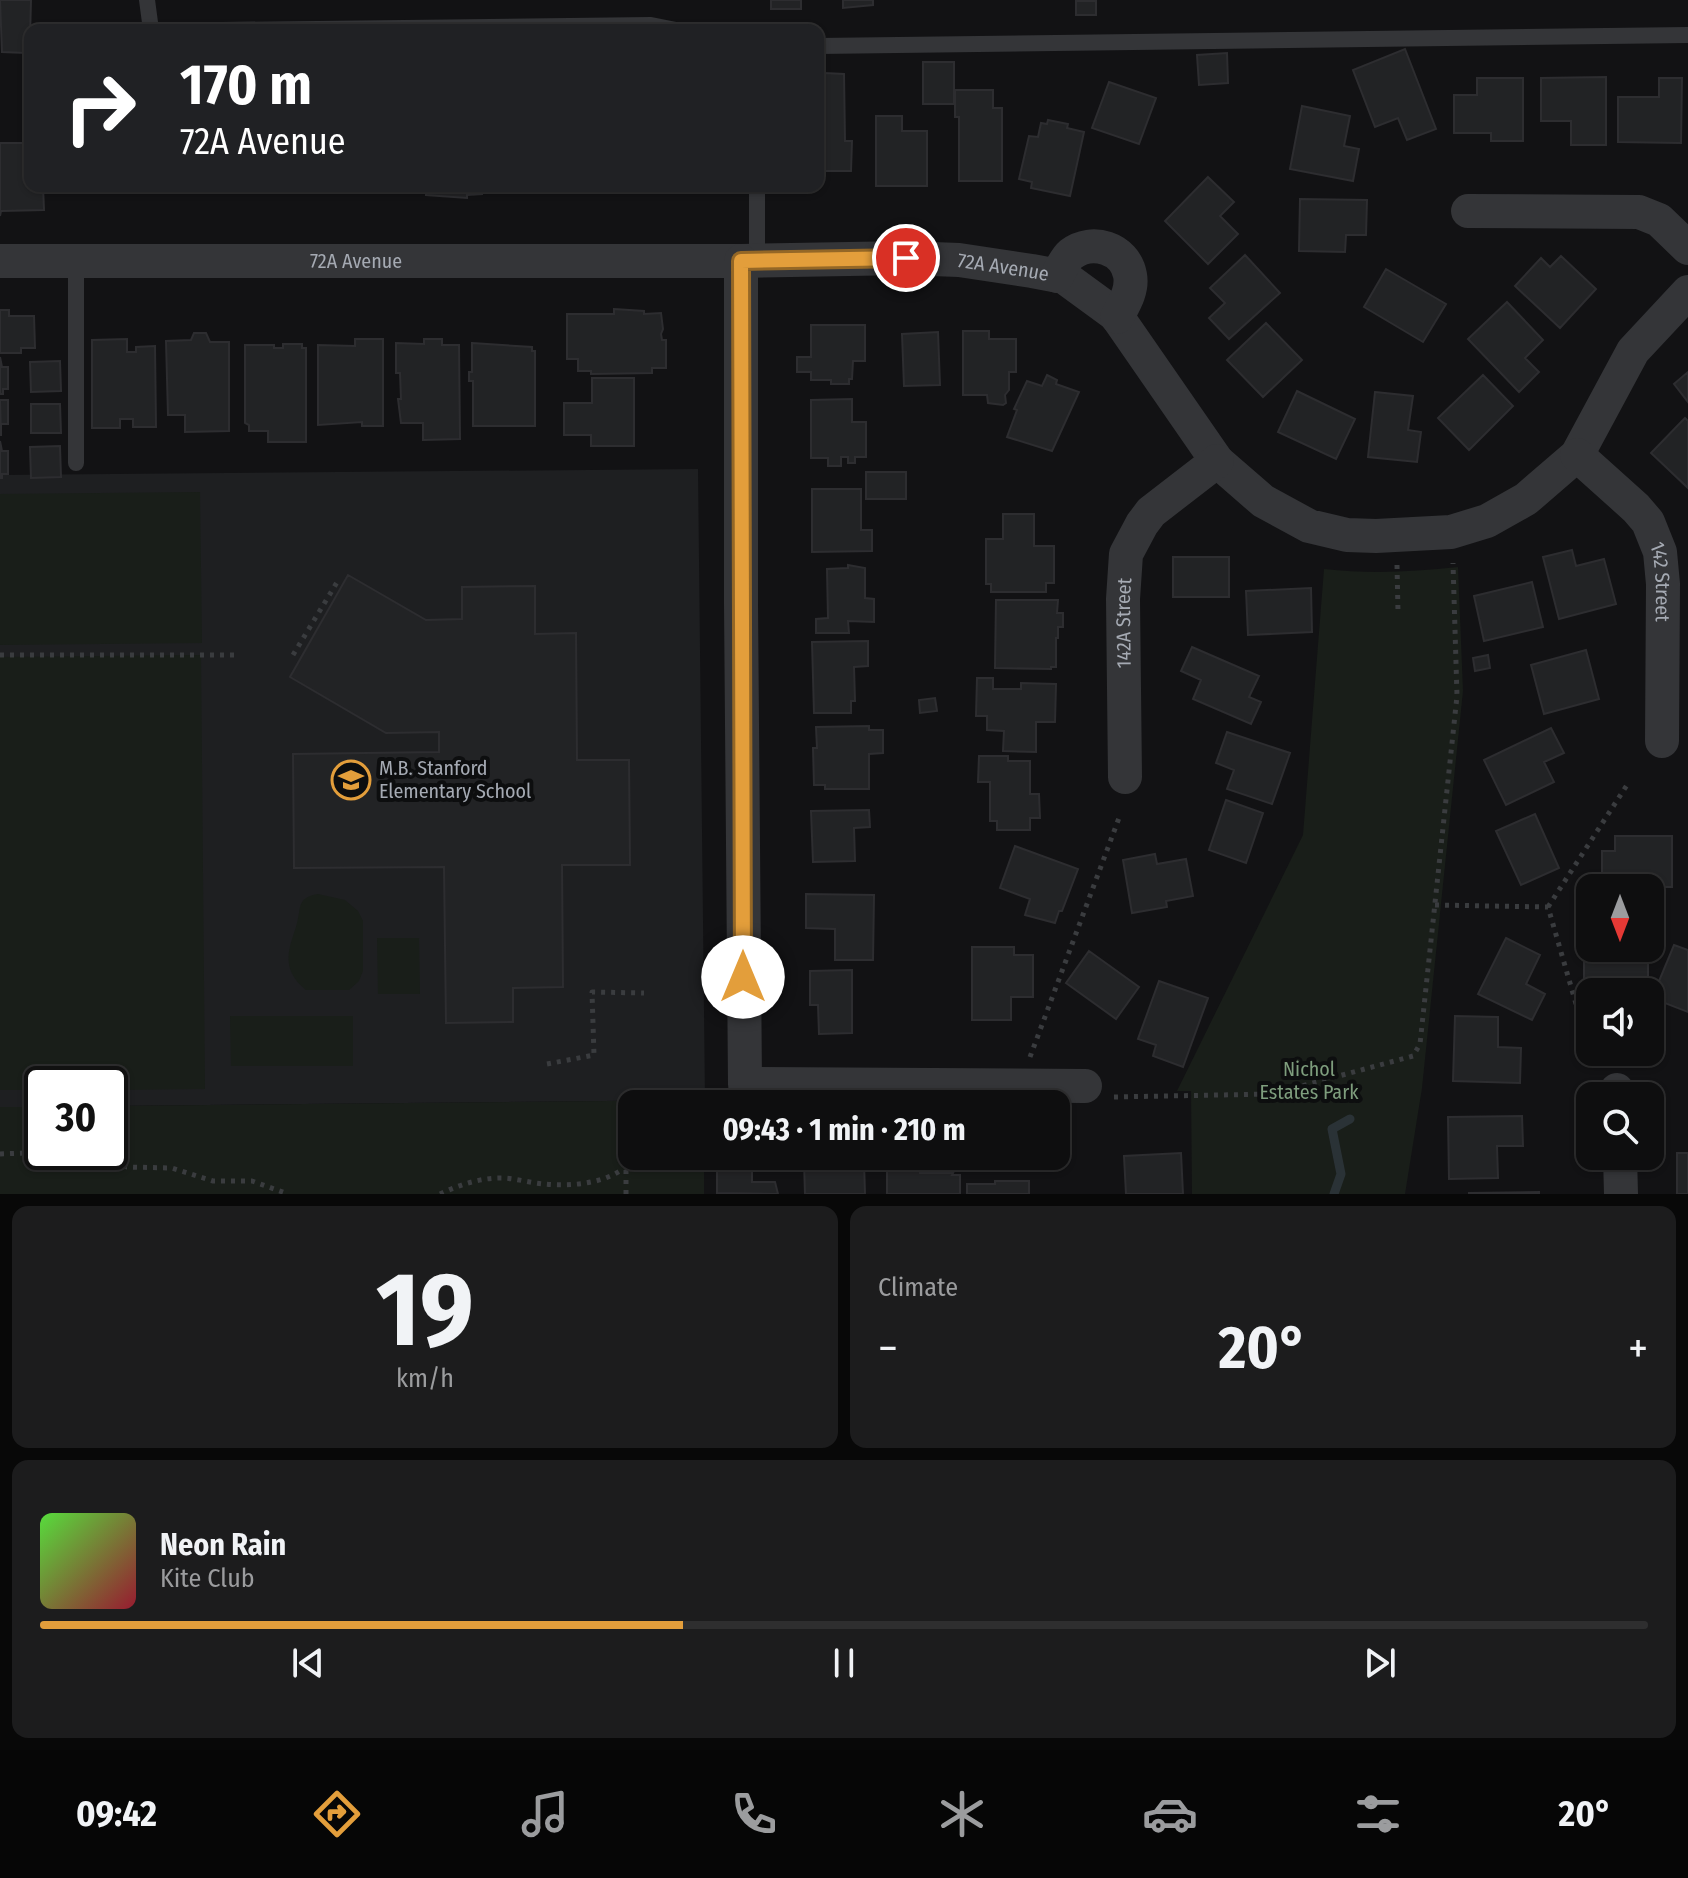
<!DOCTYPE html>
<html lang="en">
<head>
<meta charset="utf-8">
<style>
  :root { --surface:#0e0e0f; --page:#1c1c1d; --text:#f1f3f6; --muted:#9b9c9e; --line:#2e2e2f; --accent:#e39e3b }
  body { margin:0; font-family:"Fira Sans Condensed",sans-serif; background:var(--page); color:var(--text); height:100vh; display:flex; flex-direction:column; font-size:30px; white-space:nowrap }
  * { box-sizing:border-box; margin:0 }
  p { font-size:26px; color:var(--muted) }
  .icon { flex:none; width:44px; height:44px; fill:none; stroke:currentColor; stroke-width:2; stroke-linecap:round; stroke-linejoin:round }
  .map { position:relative; height:1194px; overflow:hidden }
  .drawer { display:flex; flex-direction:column; gap:12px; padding:12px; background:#080808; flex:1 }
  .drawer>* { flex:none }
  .banner { position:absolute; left:24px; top:24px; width:800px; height:168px; border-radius:16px; box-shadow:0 2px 6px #0004,0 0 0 2px var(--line); background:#202124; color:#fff; overflow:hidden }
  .needle { width:52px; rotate:180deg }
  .buttons { position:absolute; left:1576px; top:874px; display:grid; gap:16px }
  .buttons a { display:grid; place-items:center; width:88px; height:88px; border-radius:16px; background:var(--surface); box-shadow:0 2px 6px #0004,0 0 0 2px var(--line); font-size:40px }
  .speed { position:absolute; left:24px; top:1066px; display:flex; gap:16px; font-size:40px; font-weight:700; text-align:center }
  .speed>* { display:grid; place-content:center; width:104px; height:104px; border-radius:50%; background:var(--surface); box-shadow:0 2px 6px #0004,0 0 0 2px var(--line); line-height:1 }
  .speed .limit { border:4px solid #111; border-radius:12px; background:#fff; color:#111 }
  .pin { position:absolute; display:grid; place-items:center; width:68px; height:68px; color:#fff; margin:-34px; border:4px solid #fff; border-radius:50%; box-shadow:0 2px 8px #0007 }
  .me { position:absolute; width:88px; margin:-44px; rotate:0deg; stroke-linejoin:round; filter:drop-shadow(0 0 6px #0008) }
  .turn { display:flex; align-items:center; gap:28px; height:168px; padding:0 24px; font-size:36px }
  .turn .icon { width:104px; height:104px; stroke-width:2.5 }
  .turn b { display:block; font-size:56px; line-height:68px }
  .big { font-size:60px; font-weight:700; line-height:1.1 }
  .drawer .card { flex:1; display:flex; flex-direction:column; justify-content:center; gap:12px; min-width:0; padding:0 28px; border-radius:16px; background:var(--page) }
  .drawer .dial { align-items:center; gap:0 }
  .dial b { font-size:104px; line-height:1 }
  .song { display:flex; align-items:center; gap:24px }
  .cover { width:96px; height:96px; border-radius:12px; background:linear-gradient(135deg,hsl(110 70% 55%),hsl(350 70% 35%)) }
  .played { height:8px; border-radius:4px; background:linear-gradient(90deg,var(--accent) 40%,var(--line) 40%) }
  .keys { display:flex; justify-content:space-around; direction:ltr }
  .heat { display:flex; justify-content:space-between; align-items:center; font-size:44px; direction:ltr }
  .drawer .tiles { flex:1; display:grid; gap:12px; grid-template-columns:1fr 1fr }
  .card:last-child { grid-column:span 2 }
  .trip { position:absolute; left:618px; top:1090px; width:452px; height:80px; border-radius:16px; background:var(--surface); box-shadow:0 2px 6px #0004,0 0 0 2px var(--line); font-weight:700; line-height:80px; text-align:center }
  .menu { display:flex; height:128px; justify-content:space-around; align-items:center; background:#060606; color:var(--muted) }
  .menu .icon { width:56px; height:56px }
  .menu .on { color:var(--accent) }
  .menu b { font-size:36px; color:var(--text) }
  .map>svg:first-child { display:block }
</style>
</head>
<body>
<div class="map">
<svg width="1688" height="1194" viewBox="0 0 1688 1194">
  <rect width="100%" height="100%" fill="#121214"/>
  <path fill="#1e1f21" d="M698,469l7,631 -595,6v-22h-68v23h-42v-632z"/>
  <path fill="#191e19" d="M200,492l2,151 -202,2v-151z
    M1458,567l5,124 -41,397 -17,106h-213l-1,-103h-14l126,-256 21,-266c45,5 88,3 134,-2z
    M201,655l4,434 -95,1v-6h-68v6h-42v-433z
    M318,894l27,6 13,11 5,10v50l-4,10 -10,9h-43c-24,-20 -19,-37 -10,-63 6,-18 -1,-29 22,-33z
    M377,938h42l1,56h-42z
    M230,1016h123v50h-122z
    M705,1100l-1,4h-72v52h72v38h-704v-87h42v45h68v-46z"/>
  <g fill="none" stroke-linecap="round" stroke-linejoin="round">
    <path stroke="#2a3236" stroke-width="9" d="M1334,1194l7,-20 -9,-45 18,-10"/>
  </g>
  <path fill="#222325" stroke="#2d2d30" stroke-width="2" d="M0,0h31l-1,37h-3l-1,16 -24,-1z
    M771,0h30v9h-30z
    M843,0h30v5l-30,3z
    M1076,1h20v14h-20z
    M1405,49l31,80 -29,11 -9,-22 -23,9 -22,-57z
    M1227,53l1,30 -29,2 -2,-30z
    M923,62h31v42h-31z
    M824,73l20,1 1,67h7l-1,30h-32l-1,-80h6z
    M1606,77v68h-35v-24h-30v-43z
    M1477,78h46v63h-32v-8h-37v-38h23z
    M1659,78h23l-1,65 -63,-1v-45h41z
    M1109,82l47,16 -17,46 -47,-16z
    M955,90h38v18h9v73h-43v-64h-4z
    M1302,106l48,10 -6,30 15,3 -6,32 -63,-12z
    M876,116h26v15h25v55h-51z
    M1048,120l20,4 -1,4 17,4 -14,64 -39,-8 1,-6 -13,-3 10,-43 9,1 3,-14 6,1z
    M0,143h30v43h13l1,24 -43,1 -1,5z
    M1208,177l26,25 -14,14 18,18 -30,30 -43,-43z
    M80,186h60v4l-60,1z
    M281,186h30l-1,3 -29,-1z
    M353,186h22h-5v6h-17z
    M426,186h56v8l-15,1v3l-41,-3z
    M500,186h60h-28v4h-17v-4z
    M660,186h33v3l-33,1z
    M1300,199l67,1 -1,35h-20l-1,17 -46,-1z
    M1245,255l35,38 -51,46 -20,-21 16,-15 -15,-15z
    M1561,256l35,33 -36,39 -45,-42 26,-28 9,9z
    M1386,269l60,35 -23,38 -59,-35z
    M1507,302l36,38 -18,18 14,14 -20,20 -51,-53z
    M614,309l30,2v3l17,-1 2,16 -2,5 1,6h4v28h-14v5l-61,1v-3h-13v-12h-11v-45h47z
    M0,310h9v6h25l1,32h-14v5h-21z
    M1266,323l36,37 -39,37 -36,-37z
    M811,325h54v36h-12l-1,18h-3v5h-18v-4h-20v-8h-14v-15h14z
    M963,331h26v8h27v33h-7v18l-4,5 1,8 -3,2 -15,-2 -1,-8h-24z
    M938,332l2,53 -36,1 -2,-52z
    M194,333h12l4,9h19v89l-44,1v-17h-17l-2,-74 25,-1z
    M127,339v13h9v-5l19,-1 1,81h-23v-8h-13v9h-28v-88z
    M355,339h28v87h-21v-4l-44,3v-80l37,1z
    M424,339h18v6h17l1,94 -37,1v-17h-22l-3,-24h3l-1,-26h-4v-30l28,1z
    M472,343l60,4v4h3v75h-62v-45h-4v-9h3z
    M283,344h19v4h4v94h-38v-11h-19v-6l-4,-2v-78h29v3h9z
    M0,357l2,10h6v22h-5v5h-3z
    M60,361l1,30 -30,1 -1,-30z
    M1688,372v30l-14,-18z
    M1047,375l10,5 -1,4 23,8 -27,59 -45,-14 10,-27 -3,-1 13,-28 15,5z
    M1483,375l30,31 -44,44 -31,-32z
    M592,378h42v68h-43v-11h-27v-32h28z
    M1297,391l58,28 -19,40 -58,-27z
    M1375,392l38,4 -5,34 13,2 -4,30 -49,-5z
    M852,399v23h14v35h-11v6h-7v-6h-7v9h-13v-8h-17v-58z
    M0,400h8v24h-7v12z
    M31,404h29l1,29h-30z
    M1685,418l3,3v67l-37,-35z
    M0,441l2,10h6v23h-6v4h-2z
    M60,446l1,31 -30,1 -1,-31z
    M866,472h40v27h-40z
    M812,489h49v41h11v21l-60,1z
    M1003,514h31v32h20v37h-8v9h-55v-8h-5v-45h17z
    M1572,550l4,16 28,-7 12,45 -57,15 -16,-62z
    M1173,557h56v40h-56z
    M848,565l17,3v30l9,1v23l-26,-1 1,12h-33v-14l12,-1 -1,-49 21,-1z
    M348,575l78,45 36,-1v-32l73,-1v48l41,-1 1,127h52l1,105h-68l1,122 -50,1v34l-67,1 -2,-156 -150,1 -1,-114 146,-2v-20l-53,1 -96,-56z
    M1532,582l11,45 -59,14 -10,-45z
    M1311,588l1,44 -64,3 -2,-44z
    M996,600h62l-1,13h6v14h-5v11h-2v29h-5v2l-56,-1z
    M868,641v25l-14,1 1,34h-4v12h-37l-2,-71z
    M1192,647l67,29 -10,21 12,5 -10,22 -58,-25 8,-19 -20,-9z
    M1586,650l13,49 -55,15 -13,-49z
    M1488,655l2,13 -15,3 -2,-13z
    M977,678h16v11h28v-6l35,1 -1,38h-19v30l-33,-1 1,-20 -17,-1v-14h-11z
    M935,698l2,13 -17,2 -1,-13z
    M869,726v4h14v23l-14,1v35h-44v-4h-11l-1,-37h4l-1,-21z
    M1551,728l13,25 -20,9 10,20 -48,23 -22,-45z
    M1227,732l63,21 -18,51 -45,-15 7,-19 -18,-7z
    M979,756h29v5h22v33h9l1,24h-10v12h-33v-9h-7v-39h-12z
    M1226,800l37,13 -17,50 -37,-13z
    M869,810l1,17 -16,1 1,33 -42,1 -2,-51z
    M1535,814l24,54 -38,17 -25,-54z
    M1615,836h57v51h-70v-36h13z
    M1015,846l63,23 -16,42h-3l-4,12 -30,-8 5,-16 -30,-11z
    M1155,854l2,10 29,-5 7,37 -27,5 1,6 -35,6 -9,-53z
    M806,894l68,1 -1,65h-38v-31l-29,-1z
    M1506,938l34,17 -14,29 19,10 -13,26 -54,-26z
    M1584,940h6v8h58v31h-64z
    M1674,945l14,5v62l-36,-14z
    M972,947h42v8h19v42h-22v23h-39z
    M1089,951l50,36 -23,32 -50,-36z
    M852,970v63l-33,1 -1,-29h-8v-34z
    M1159,981l49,17 -25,69 -30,-11 3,-11 -18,-6z
    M1455,1016l43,1v30l23,1 -1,35 -67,-2z
    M1522,1116l1,30h-26l1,32 -49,1 -1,-62z
    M1181,1153l2,41h-57l-2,-38z
    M1677,1153h11v41h-11z
    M839,1160v3l25,-1 1,32h-60l-1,-32z
    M920,1168v5h33l-1,2h8v19h-73v-25z
    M717,1169h35v13h23l3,12 -61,-1z
    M995,1181h34v13h-62v-10h28z
    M1539,1192v2h-70v-1z"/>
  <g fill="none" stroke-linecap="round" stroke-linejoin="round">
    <path stroke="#3a3c3f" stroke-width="5" stroke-dasharray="4 6" stroke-linecap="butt" d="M1397,565l1,47
      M0,655h236
      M293,655l46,-76
      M1435,905l113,2 39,135
      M1548,907l79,-122
      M1030,1057l89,-239
      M547,1064l47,-9 -2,-63 52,1
      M1114,1097l158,-3 141,-38 7,-12 37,-348 -4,-133
      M0,1154l24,-1 25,14 34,-3 18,-7 26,10 45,1 41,13h39l36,13
      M626,1170v24
      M440,1194c19,-9 39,-16 61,-16 14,0 29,5 43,6 31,3 73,-1 92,-28"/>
    <path stroke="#343538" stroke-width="16" d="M147,0l4,30
      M73,30h4
      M222,30l429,-5 25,5
      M818,46l870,-11
      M757,186v75
      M76,261v202"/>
    <g stroke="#343538" stroke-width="34">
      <path d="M1468,211l171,1 20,8 29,28"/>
      <path id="s1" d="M0,261h741l165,-3 53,2 73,11 32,6 52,38 101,146 46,40 46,25 38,9 29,1 75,-4 36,-11 39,-22 51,-44 56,-104 55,-59"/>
      <path d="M741,261v343l4,480 340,2"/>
      <path d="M1057,276c4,-7 8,-17 14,-22 21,-16 54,-6 59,21 3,15 -6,29 -13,42"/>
      <path id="s2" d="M1577,455l59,53 12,14 12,30 3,32 -1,157"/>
      <path id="s3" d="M1125,777l-2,-178 3,-45 16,-30 9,-12 66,-51"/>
      <path d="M1617,1090l1,6"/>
      <path d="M1620,1156l1,38"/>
    </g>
  </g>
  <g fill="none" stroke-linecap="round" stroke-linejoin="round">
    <defs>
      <path id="route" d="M743,977l-2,-716 165,-3"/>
    </defs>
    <use href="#route" stroke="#946726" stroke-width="20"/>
    <use href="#route" stroke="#e39e3b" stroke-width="14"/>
  </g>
  <defs>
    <symbol id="school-ring" viewBox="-11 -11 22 22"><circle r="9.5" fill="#0d0e0f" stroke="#e39e3b" stroke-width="1.5"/><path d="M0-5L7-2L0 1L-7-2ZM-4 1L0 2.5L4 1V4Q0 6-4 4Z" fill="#e39e3b"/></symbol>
  </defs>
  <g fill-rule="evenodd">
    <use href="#school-ring" x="329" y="758" width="44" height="44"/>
  </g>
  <g text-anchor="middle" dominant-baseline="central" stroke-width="8" stroke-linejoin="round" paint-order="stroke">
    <g font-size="20" fill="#a5aab3" stroke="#0d0e0f">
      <text stroke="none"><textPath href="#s1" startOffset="356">72A Avenue</textPath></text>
      <text stroke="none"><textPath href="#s1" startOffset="1004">72A Avenue</textPath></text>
      <text stroke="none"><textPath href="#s2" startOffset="160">142 Street</textPath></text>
      <text stroke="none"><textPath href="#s3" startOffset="154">142A Street</textPath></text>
    </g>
    <g font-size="20" fill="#a5aab3" stroke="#0d0e0f" text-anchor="start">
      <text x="379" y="768">M.B. Stanford<tspan x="379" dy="23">Elementary School</tspan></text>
    </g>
    <g font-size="20" fill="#7e9d7d" stroke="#0d0e0f">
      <text x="1309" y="1069">Nichol<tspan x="1309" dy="23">Estates Park</tspan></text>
    </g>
  </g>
</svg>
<div class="buttons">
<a><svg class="needle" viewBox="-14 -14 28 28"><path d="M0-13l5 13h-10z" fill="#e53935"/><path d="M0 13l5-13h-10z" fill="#9b9c9e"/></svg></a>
<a><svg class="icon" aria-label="sound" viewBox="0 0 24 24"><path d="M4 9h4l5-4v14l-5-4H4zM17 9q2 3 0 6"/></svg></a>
<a><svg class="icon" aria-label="search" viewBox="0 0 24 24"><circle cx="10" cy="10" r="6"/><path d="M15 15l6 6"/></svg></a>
</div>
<div class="speed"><div class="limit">30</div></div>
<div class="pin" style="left:906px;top:258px;background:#d93025"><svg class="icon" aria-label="arrive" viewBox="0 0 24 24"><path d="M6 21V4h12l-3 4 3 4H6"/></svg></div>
<svg class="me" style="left:743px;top:977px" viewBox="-20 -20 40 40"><circle r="19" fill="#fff"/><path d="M0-13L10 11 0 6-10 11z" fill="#e39e3b"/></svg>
<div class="trip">09:43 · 1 min · 210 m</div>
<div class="banner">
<div class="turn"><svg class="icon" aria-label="right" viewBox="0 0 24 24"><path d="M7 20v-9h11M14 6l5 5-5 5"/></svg><div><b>170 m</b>72A Avenue</div></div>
</div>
</div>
<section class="drawer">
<div class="tiles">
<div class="card dial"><b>19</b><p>km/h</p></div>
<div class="card"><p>Climate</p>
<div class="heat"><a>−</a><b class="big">20°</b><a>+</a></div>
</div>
<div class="card">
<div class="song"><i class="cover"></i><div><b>Neon Rain</b><p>Kite Club</p></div></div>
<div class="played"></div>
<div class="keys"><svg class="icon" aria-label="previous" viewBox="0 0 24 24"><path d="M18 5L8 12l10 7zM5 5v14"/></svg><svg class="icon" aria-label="pause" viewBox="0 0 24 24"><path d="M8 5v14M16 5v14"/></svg><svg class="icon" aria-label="next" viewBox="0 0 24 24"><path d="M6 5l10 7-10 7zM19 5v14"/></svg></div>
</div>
</div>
</section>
<nav class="menu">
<b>09:42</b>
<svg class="icon on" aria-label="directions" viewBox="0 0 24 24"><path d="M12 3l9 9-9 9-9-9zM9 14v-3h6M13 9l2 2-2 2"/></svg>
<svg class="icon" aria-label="music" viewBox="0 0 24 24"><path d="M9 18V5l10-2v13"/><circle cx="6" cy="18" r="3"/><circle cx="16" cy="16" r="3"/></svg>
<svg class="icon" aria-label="phone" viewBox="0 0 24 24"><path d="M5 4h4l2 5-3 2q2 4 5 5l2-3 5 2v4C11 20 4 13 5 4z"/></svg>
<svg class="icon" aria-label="climate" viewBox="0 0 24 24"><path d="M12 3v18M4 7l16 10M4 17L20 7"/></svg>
<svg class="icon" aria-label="car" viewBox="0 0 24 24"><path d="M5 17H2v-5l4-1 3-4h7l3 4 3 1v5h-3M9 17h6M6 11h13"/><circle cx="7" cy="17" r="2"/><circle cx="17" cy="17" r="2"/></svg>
<svg class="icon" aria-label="filters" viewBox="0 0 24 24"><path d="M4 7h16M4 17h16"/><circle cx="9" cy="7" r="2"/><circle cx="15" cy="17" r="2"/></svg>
<b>20°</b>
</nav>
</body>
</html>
